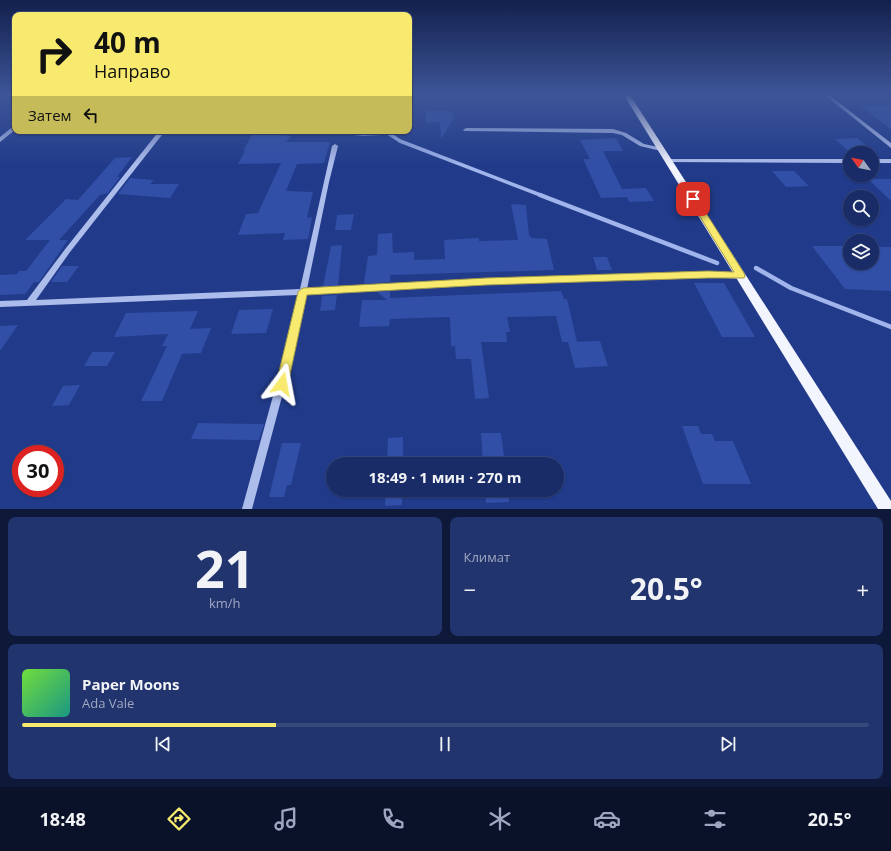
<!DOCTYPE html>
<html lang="ru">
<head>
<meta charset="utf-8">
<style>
  :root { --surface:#192c68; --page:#22346e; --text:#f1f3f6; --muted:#9fa7c0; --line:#37487c; --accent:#f7ea6e }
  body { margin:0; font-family:"Open Sans",sans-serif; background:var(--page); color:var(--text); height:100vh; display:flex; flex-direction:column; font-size:15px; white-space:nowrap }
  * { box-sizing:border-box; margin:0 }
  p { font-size:13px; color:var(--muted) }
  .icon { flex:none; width:22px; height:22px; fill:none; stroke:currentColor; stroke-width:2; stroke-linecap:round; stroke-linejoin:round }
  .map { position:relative; height:509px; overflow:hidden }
  .panel { display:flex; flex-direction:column; gap:8px; padding:8px; background:#0e1839; flex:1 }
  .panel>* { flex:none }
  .guide { position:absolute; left:12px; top:12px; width:400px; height:122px; border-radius:8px; box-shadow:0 1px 3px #0004,0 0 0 1px var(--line); background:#f7ea6e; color:#111; overflow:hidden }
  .needle { width:26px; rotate:303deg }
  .fabs { position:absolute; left:843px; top:146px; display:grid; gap:8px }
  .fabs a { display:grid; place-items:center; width:36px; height:36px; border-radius:50%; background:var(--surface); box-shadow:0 1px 3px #0004,0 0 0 1px var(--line); font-size:20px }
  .speed { position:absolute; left:12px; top:445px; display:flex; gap:8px; font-size:20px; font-weight:700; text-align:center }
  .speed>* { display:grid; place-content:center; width:52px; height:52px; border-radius:50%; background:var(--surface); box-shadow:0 1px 3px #0004,0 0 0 1px var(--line); line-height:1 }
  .speed .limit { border:6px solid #d22; background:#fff; color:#111 }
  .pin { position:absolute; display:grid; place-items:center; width:34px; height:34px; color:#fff; margin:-17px; border-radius:8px; box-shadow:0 2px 6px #0006 }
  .me { position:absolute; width:44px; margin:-22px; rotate:13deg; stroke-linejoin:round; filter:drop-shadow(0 0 3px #0008) }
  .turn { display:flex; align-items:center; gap:14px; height:84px; padding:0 16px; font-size:18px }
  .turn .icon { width:52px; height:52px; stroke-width:2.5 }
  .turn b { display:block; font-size:28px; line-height:34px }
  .then { display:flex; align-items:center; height:38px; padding:0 16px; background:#0003; gap:8px; font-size:15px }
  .big { font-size:30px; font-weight:700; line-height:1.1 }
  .panel .widget { flex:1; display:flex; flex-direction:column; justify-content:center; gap:6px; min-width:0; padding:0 14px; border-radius:8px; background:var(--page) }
  .panel .dial { align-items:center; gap:0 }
  .dial b { font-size:52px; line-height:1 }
  .song { display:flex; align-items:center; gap:12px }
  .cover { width:48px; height:48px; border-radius:6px; background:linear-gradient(135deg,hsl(100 70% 55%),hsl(170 70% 35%)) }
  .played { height:4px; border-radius:2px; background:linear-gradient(90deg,var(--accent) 30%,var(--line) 30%) }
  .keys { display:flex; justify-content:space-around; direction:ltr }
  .heat { display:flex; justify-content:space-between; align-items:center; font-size:22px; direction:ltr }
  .panel .tiles { flex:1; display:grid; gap:8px; grid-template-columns:1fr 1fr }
  .widget:last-child { grid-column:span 2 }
  .trip { position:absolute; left:326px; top:457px; width:238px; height:40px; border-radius:20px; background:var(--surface); box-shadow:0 1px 3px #0004,0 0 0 1px var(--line); font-weight:700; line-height:40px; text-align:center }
  .tab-bar { display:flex; height:64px; justify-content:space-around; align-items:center; background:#0a122a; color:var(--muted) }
  .tab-bar .icon { width:28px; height:28px }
  .tab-bar .selected { color:var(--accent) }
  .tab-bar b { font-size:18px; color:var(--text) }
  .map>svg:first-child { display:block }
</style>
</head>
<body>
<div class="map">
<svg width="891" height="509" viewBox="0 0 891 509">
  <rect width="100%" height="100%" fill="#213b8a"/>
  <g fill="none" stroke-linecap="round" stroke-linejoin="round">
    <path stroke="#a1b5ec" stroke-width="3.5" d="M328,131l35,3 25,-1
      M388,131v2l12,8 143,55"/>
    <path stroke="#a1b5ec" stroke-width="4.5" d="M540,195l177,68
      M756,268l35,20 100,39"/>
  </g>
  <path fill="#314fa7" d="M860,106h31v23z
    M448,110l4,2 2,6 -13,21 -1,-17 -14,1v-12z
    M253,133l38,3 -5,6h44l-6,21 -27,1 -11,27 27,1 -6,26 5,-1 -4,22 -25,1 2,-7 -47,2 8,-21 12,-1 23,-50 -43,1 7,-13h-2z
    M616,138l7,13h-20l19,38 24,-1 8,13 -25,1 -2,-5 -26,1 -18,-39h7l-10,-19z
    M857,138l18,15h-24l-16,-14z
    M132,157l-15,20h3l-12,16 -8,2 -41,45h9l-29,42h-5l-9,12 -25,1v-20l17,-1 2,-3h7l24,-31h4h-29l41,-41 12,1 37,-42z
    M772,171h22l15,15 -23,1z
    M130,178l24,2 -4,4h29l-9,14 -52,-4z
    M868,179h23v22z
    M511,204l15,1 3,31h2v2l16,1 7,31 -164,5v7l-24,2 -2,-1 4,-27 9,-1 1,-21 14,-1 1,20 21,-1v8l31,-1 -1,-19 35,-2v3l39,-1z
    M354,214l-3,16h-16l2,-15z
    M342,245l-4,41 -15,1 8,-41z
    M812,246h38v17h22v-16h19v44l-46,-2z
    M593,257h14l5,13h-15z
    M62,266h17l-12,16h-16z
    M694,283h30l31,54h-33z
    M390,291v7l171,-7 3,8h3l10,43h-15l-6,-26 -49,1 3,15h-4l1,10h-26l8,56 -14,1 -4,-40h-15l-1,-13h-4l-1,-29 -60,2 -1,7 -30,1 3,-27h25l-10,-8z
    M337,295l-2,15 -15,1 2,-15z
    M273,309l-7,24 -35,1 8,-24z
    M198,311l-8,18 21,-1 -10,25 -19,1 -20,47h-21l26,-55h-5l6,-12 -54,3 12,-24z
    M18,325l-18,26v-25z
    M600,341l8,25 -33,2 -7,-26z
    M92,352h23l-8,14h-23z
    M80,385l-11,20 -17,1 11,-20z
    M198,423l66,1 -5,16 -68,-1z
    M682,426h16l3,8h11l3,7h18l18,43h-48z
    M481,433h20l4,31h-22z
    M403,437v27h-16l1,-26z
    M282,443h19l-10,42h-4l-3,12h-15z
    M386,490h16v15l-17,1z
    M485,490h23l1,12 -23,1z"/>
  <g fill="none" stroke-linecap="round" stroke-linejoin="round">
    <path fill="#adbdeb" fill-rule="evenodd" d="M825,95h4l62,48v5z
      M15,125v5l-15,12v-5z
      M466,128l147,1 13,4 18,11 19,4 1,1 -3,2 -21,-5 -18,-11 -9,-2 -149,-2 -1,-1z
      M159,131h6l-95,121 -34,48 264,-11 28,-125 4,-18 3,-2 3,2 -9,36 -22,107 148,-9 253,-9 33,2 3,1 1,2 -1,2 -3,1 -33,-2 -253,9 -149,9 -18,79 -36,135h-10l37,-135 19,-79 -298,12v-6l27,-1 39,-52z
      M669,159h181v4l-183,-1v-2z
      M872,159h19v4h-19z"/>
    <path fill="#f2f4fe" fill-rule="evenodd" d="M624,95h6l261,406v8h-13z"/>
  </g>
  <linearGradient id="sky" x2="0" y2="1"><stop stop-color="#12204c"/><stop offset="0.57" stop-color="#3d5598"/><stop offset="1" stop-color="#3d5598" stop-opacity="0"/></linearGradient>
  <rect width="891" height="166" fill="url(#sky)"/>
  <path fill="#f7ea6e" stroke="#a19848" d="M693,197l4,2 47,74 1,3 -1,2h-36l-222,7 -179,10 -19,89 -2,3 -4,2 -4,-2 -2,-3 22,-92 2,-2 3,-2 183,-10 222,-7 26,1 -45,-73z"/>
</svg>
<div class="fabs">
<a><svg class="needle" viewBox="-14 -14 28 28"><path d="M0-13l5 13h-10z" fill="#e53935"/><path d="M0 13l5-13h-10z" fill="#9fa7c0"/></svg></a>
<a><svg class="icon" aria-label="search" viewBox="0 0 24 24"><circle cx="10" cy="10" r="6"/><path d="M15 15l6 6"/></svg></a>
<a><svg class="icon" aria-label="layers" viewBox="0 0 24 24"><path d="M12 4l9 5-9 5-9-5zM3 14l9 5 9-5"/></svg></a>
</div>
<div class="speed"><div class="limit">30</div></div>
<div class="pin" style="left:693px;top:199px;background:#d93025"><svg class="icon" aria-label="arrive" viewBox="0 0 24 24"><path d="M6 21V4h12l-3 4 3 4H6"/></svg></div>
<svg class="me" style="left:282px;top:384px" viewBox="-20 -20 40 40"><path d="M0-17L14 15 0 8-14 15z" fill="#f7ea6e" stroke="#fff" stroke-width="4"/></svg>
<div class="trip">18:49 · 1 мин · 270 m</div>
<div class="guide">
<div class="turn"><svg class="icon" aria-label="right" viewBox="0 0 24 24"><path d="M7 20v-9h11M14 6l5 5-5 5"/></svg><div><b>40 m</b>Направо</div></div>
<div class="then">Затем<svg class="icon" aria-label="left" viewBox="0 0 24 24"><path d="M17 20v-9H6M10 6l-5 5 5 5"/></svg></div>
</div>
</div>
<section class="panel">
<div class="tiles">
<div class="widget dial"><b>21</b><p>km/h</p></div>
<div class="widget"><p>Климат</p>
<div class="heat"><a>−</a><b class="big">20.5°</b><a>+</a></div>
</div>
<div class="widget">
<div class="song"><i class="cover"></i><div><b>Paper Moons</b><p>Ada Vale</p></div></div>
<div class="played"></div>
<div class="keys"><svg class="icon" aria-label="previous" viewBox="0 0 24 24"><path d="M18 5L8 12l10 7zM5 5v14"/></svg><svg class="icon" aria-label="pause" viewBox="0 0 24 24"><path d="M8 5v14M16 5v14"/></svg><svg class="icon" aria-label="next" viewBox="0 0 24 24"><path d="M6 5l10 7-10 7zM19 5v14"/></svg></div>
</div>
</div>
</section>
<nav class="tab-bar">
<b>18:48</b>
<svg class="icon selected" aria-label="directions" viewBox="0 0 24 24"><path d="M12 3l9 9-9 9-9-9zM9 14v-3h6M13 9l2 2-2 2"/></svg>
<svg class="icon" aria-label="music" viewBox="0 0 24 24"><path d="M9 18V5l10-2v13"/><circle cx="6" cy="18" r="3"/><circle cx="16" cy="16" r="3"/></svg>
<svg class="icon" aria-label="phone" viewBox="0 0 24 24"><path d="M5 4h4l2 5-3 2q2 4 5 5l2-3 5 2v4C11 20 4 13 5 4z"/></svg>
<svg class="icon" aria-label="climate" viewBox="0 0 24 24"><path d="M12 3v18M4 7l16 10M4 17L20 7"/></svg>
<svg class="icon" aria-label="car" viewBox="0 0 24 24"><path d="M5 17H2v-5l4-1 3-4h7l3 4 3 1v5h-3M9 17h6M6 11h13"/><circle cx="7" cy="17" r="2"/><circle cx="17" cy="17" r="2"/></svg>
<svg class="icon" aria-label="filters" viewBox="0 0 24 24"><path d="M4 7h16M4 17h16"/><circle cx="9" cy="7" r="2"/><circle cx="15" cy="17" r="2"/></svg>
<b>20.5°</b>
</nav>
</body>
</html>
